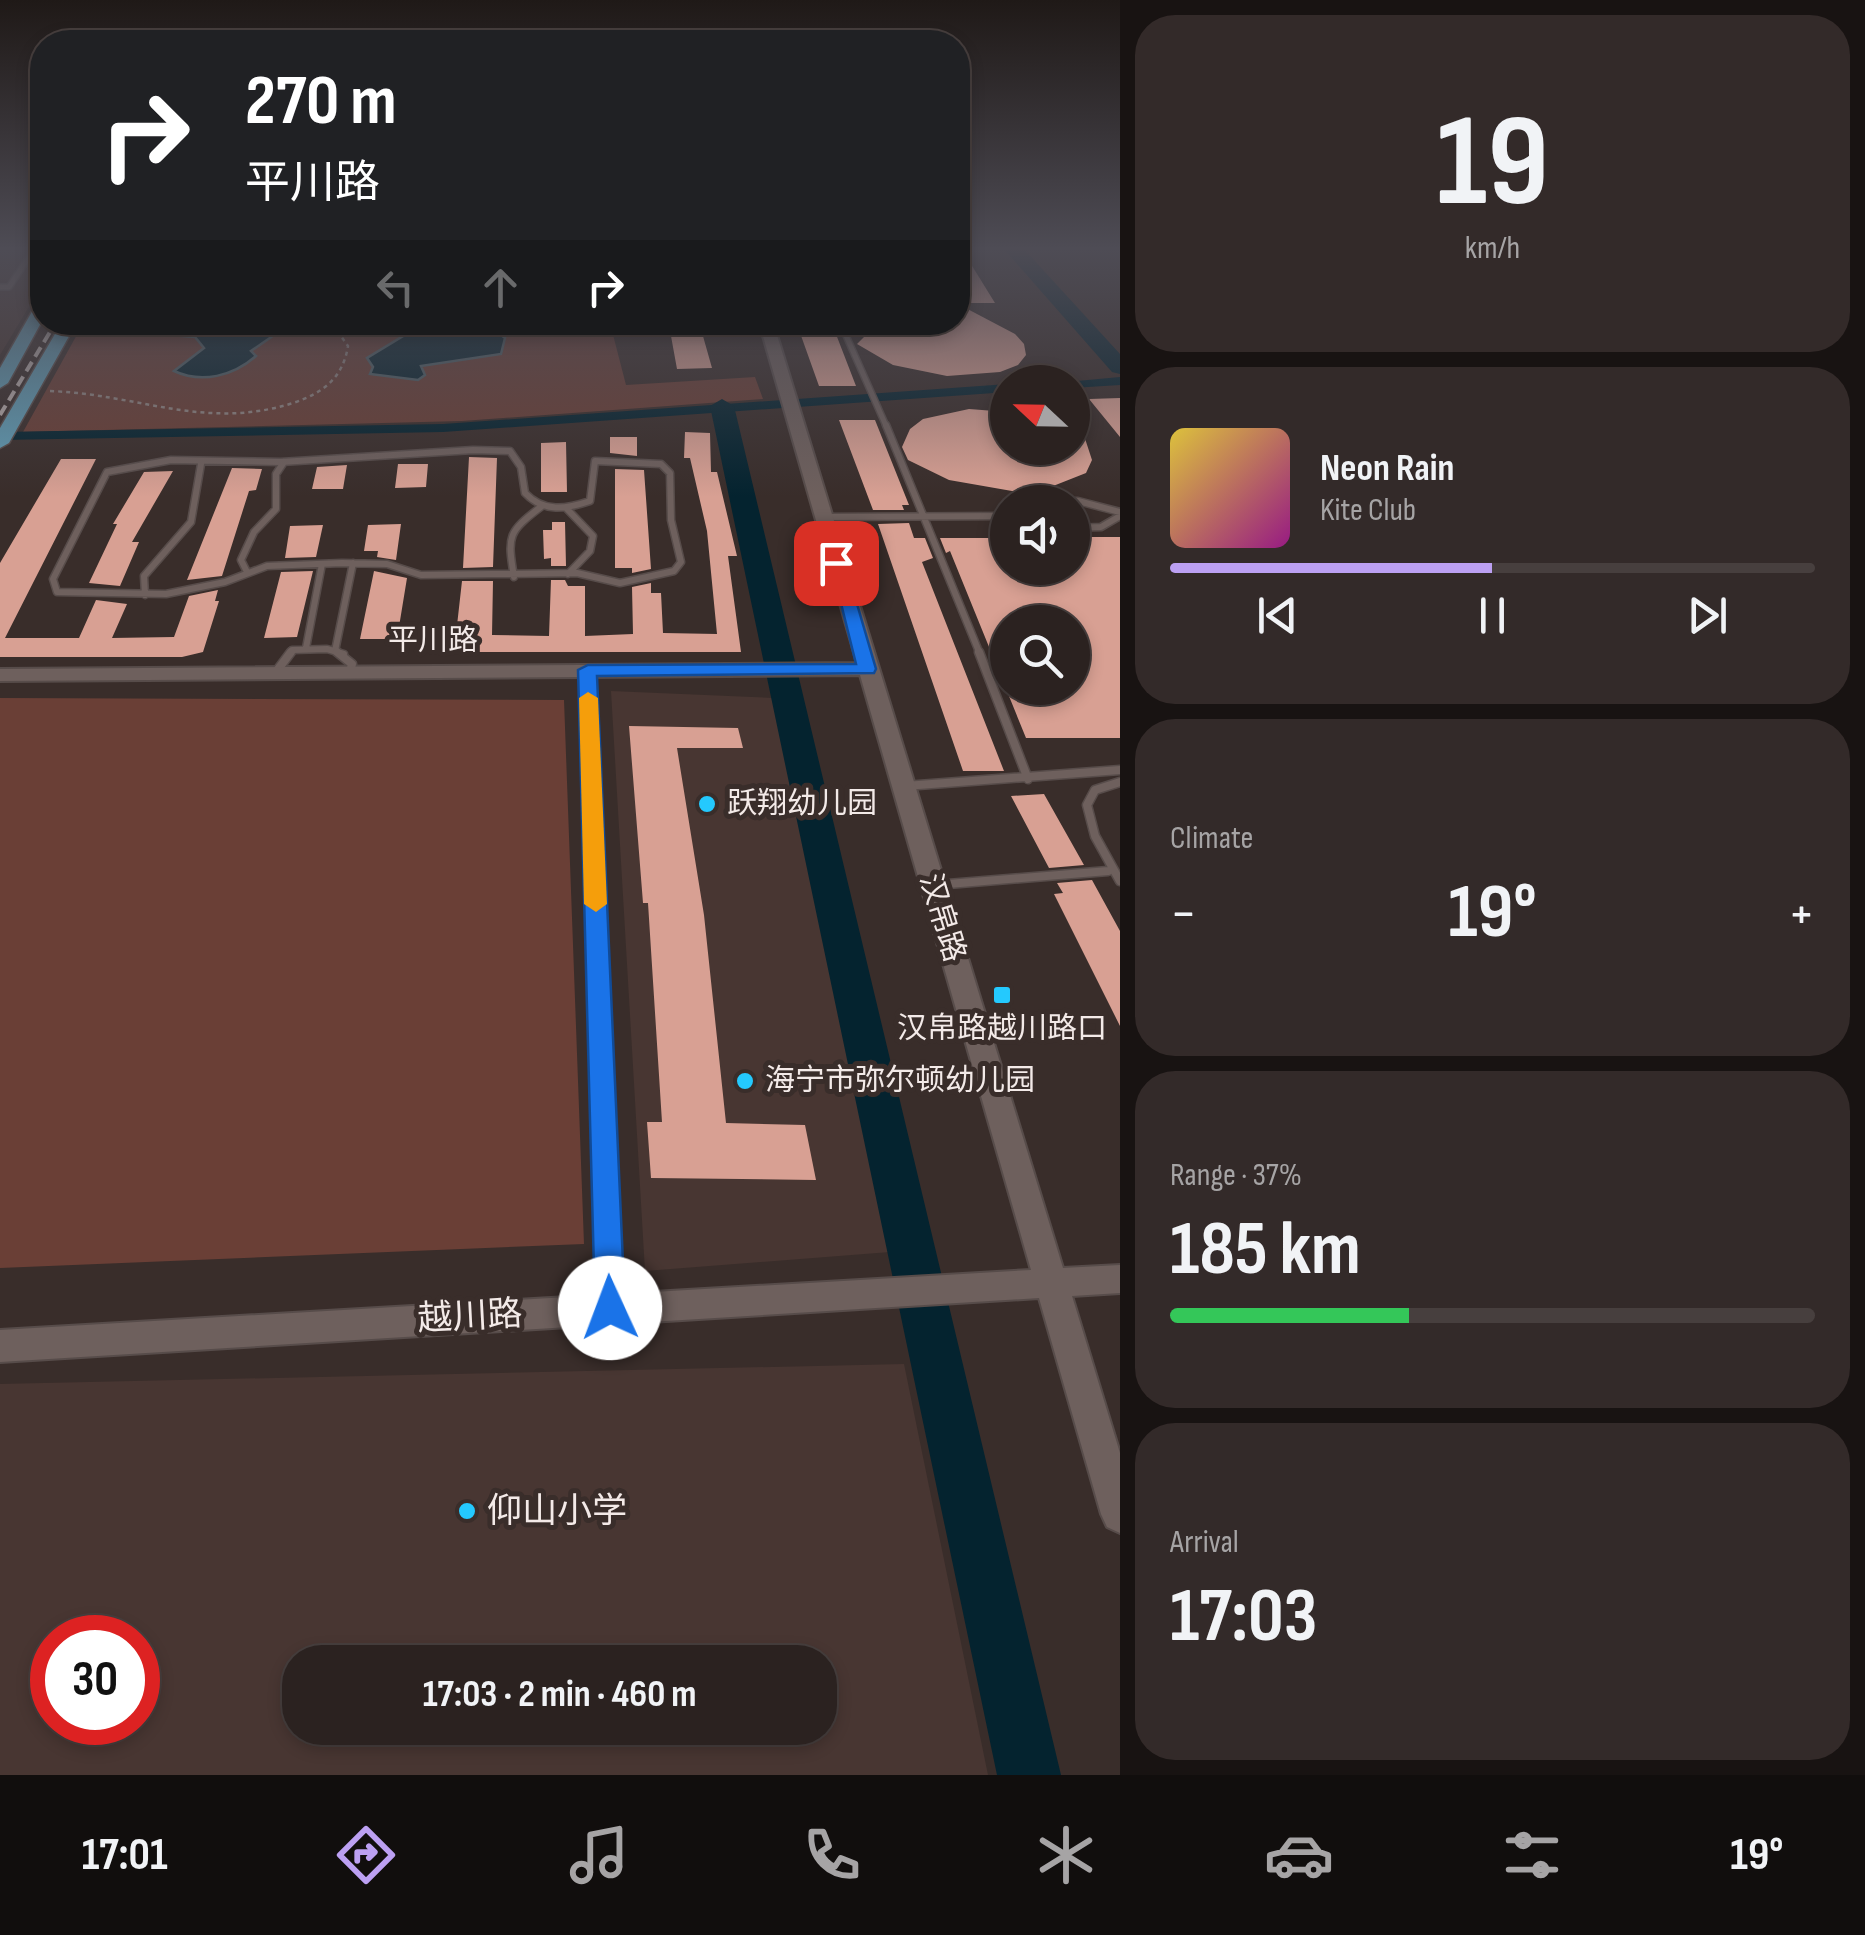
<!DOCTYPE html>
<html lang="en">
<head>
<meta charset="utf-8">
<style>
  :root { --surface:#2b2220; --page:#332a29; --text:#f1f3f6; --muted:#a6a4a5; --line:#473f3e; --accent:#bca0f2 }
  body { margin:0; font-family:"Sofia Sans Condensed","Noto Sans SC",sans-serif; background:var(--page); color:var(--text); height:100vh; display:flex; flex-direction:column; font-size:38px; white-space:nowrap }
  * { box-sizing:border-box; margin:0 }
  p { font-size:32px; color:var(--muted) }
  .icon { flex:none; width:55px; height:55px; fill:none; stroke:currentColor; stroke-width:2; stroke-linecap:round; stroke-linejoin:round }
  .map { position:relative; flex:1; overflow:hidden }
  .drawer { display:flex; flex-direction:column; gap:15px; padding:15px; background:#181312; width:745px }
  .drawer>* { flex:none }
  .hud { position:absolute; left:30px; top:30px; width:940px; height:305px; border-radius:40px; box-shadow:0 5px 15px #0003,0 0 0 2px var(--line); background:#202124; color:#fff; overflow:hidden }
  .needle { width:65px; rotate:292deg }
  .buttons { position:absolute; left:990px; top:365px; display:grid; gap:20px }
  .buttons a { display:grid; place-items:center; width:100px; height:100px; border-radius:50%; background:var(--surface); box-shadow:0 5px 15px #0003,0 0 0 2px var(--line); font-size:50px }
  .speed { position:absolute; left:30px; top:1615px; display:flex; gap:20px; font-size:50px; font-weight:700; text-align:center }
  .speed>* { display:grid; place-content:center; width:130px; height:130px; border-radius:50%; background:var(--surface); box-shadow:0 5px 15px #0003,0 0 0 2px var(--line); line-height:1 }
  .speed .limit { border:15px solid #d22; background:#fff; color:#111 }
  .pin { position:absolute; display:grid; place-items:center; width:85px; height:85px; color:#fff; margin:-42px; border-radius:20px; box-shadow:0 5px 15px #0006 }
  .me { position:absolute; width:110px; margin:-55px; rotate:358deg; stroke-linejoin:round; filter:drop-shadow(0 0 8px #0008) }
  .turn { display:flex; align-items:center; gap:35px; height:210px; padding:0 50px; font-size:45px }
  .turn .icon { width:130px; height:130px; stroke-width:2.5 }
  .turn b { display:block; font-size:70px; line-height:85px }
  .lanes { display:flex; align-items:center; height:95px; padding:0 50px; background:#0003; justify-content:center; gap:50px; direction:ltr }
  .lanes .off { opacity:.35 }
  .big { font-size:75px; font-weight:700; line-height:1.1 }
  .drawer .widget { flex:1; display:flex; flex-direction:column; justify-content:center; gap:15px; min-width:0; padding:0 35px; border-radius:40px; background:var(--page) }
  .drawer .dial { align-items:center; gap:0 }
  .dial b { font-size:130px; line-height:1 }
  .song { display:flex; align-items:center; gap:30px }
  .cover { width:120px; height:120px; border-radius:15px; background:linear-gradient(135deg,hsl(50 70% 55%),hsl(310 70% 35%)) }
  .played { height:10px; border-radius:5px; background:linear-gradient(90deg,var(--accent) 50%,var(--line) 50%) }
  .keys { display:flex; justify-content:space-around; direction:ltr }
  .heat { display:flex; justify-content:space-between; align-items:center; font-size:55px; direction:ltr }
  .charge { height:15px; border-radius:8px; background:linear-gradient(90deg,#34c759 37%,var(--line) 0) }
  .trip { position:absolute; left:282px; top:1645px; width:555px; height:100px; border-radius:40px; background:var(--surface); box-shadow:0 5px 15px #0003,0 0 0 2px var(--line); font-weight:700; line-height:100px; text-align:center }
  .menu { display:flex; height:160px; justify-content:space-around; align-items:center; background:#110e0d; color:var(--muted) }
  .menu .icon { width:70px; height:70px }
  .menu .on { color:var(--accent) }
  .menu b { font-size:45px; color:var(--text) }
  main { display:flex; flex:1; min-height:0 }
  .map>svg:first-child { display:block }
</style>
</head>
<body>
<main>
<div class="map">
<svg width="1120" height="1775" viewBox="0 0 1120 1775">
  <rect width="100%" height="100%" fill="#392d2a"/>
  <path fill="#483632" fill-rule="evenodd" d="M0,249h42v36l-42,70z
    M611,691l162,7 117,554 -245,19z
    M904,1364l84,411h-988v-391zM52,1638h86v84h-86zM820,1662v66h-520v-66z"/>
  <path fill="#6a3f36" d="M84,322l526,1 16,62 129,-8 8,22 -301,22 -439,11z
    M0,698l564,2 20,544 -584,24z"/>
  <path fill="#04232f" stroke="#4c5f66" stroke-width="2.5" d="M270,322l17,4 -36,25 5,5c-23,20 -54,28 -82,15l30,-23 -9,-11 -38,-3 -13,-7 24,-4z
    M402,323h83l20,15 -4,16 -80,12 4,9 -7,5 -48,-6 3,-7 -6,-9 41,-25z"/>
  <g fill="none" stroke-linecap="round" stroke-linejoin="round">
    <path fill="#04232f" fill-rule="evenodd" d="M1120,377v8l-48,3v-6h-6z
      M1008,384v8l-565,40 -443,8v-8l443,-8z"/>
    <path fill="#04232f" fill-rule="evenodd" d="M1003,248h20l97,106v20l-8,-2z
      M722,399l12,7 327,1369h-64l-287,-1369z"/>
  </g>
  <path fill="#d8a093" fill-rule="evenodd" d="M958,248h3l34,55h-37z
    M958,304l57,30 9,10 2,11 -8,10 -18,7 -53,4 -54,-11 -36,-21 22,-22h79z
    M676,322h23l13,46 -35,1 -6,-33h8z
    M834,329l22,57h-37l-20,-56z
    M1120,398v39l-31,-38z
    M969,409l39,3v36h64l4,-37 16,49 -6,13 -43,17 -31,1 -63,-11 -41,-20 -6,-13 8,-18 13,-10z
    M839,420h36l34,85h-7l2,5h-31z
    M685,432l25,1 1,39h6l20,84h-9l13,96h-287l8,-71h31l-1,54 57,1 2,-56h14l3,6h17v50l48,-2 -1,-47 19,-4v10h10l2,40 54,1 -10,-103 -17,-73h-6z
    M610,437h27v19l-27,-3z
    M566,442l1,50h-26v-49z
    M469,457l28,1 -4,109 -30,1z
    M61,459h35l-91,179h74l17,-38 31,4 -15,34 62,-1 15,-41 29,-6 -3,11h4l-16,51 -21,5h-182v-94z
    M398,464h30l-2,23 -31,1z
    M347,465l-4,24h-31l5,-22z
    M232,468l30,1 -6,21 -7,1 -27,85 -35,4z
    M615,469l29,1 7,99 -19,4v-5h-17z
    M173,471l-41,71h7l-19,44 -31,-3 28,-59h-4l31,-52z
    M552,522h13l1,44h-15v-8l-7,1 -1,-29h9z
    M909,523l5,15h11l8,20 -11,4 82,209h-41l-85,-247z
    M401,524l-5,36 -19,-3 1,-6h-14l4,-26z
    M323,525l-7,32 -31,1 5,-32z
    M1072,537h48v201h-94l-76,-187 -4,2 -6,-15h68v30h64zM1008,622h64v66h-64z
    M313,571l-16,66 -33,1 17,-66z
    M374,571l33,7 -10,61h-37z
    M629,726l109,2 5,20h-66l27,167 22,208 79,2 11,55 -165,-2 -4,-56h15l-14,-219h-5z
    M1044,794l40,71 -35,3 -38,-72z
    M1092,880l28,51v95l-66,-132 9,-1 -6,-10z"/>
  <g fill="none" stroke-linecap="round" stroke-linejoin="round">
    <defs>
      <path id="lane-far2" d="M0,287h9l26,-39
        M840,322l47,106
        M767,324l73,-1"/>
      <path id="lane-far1" d="M886,425l94,229
        M473,450l37,1 11,16 4,26c19,20 41,16 65,8l5,-40 66,3 9,9 1,47 10,42 -7,9 -54,12 -43,-10 -156,2 -34,-11 -45,-1 -75,3 -42,16 -59,12 -109,-2 -4,-13 54,-107 64,-12 110,2z
        M1035,502l43,-1 42,11
        M567,509l26,27 -3,15 -22,23
        M825,517l183,-1
        M1072,528l29,-1 19,-11
        M247,572l-6,-12 13,-28 22,-23v-35l8,-12
        M514,577c-7,-42 -6,-45 28,-71
        M145,595l-1,-19 47,-54 10,-58
        M306,648l16,-84
        M335,651l18,-88
        M289,654l3,-4 35,-1 17,5"/>
      <path id="lane" d="M337,652l15,12 -2,8
        M979,652l49,127
        M276,672l15,-20
        M1120,782l-25,8 -8,15 8,31 25,45
        M905,786l215,-16
        M936,885l172,-14"/>
      <path id="street" d="M587,666l7,4 28,639 -4,7 -8,3 -8,-3 -4,-7 -18,-639z"/>
      <path id="secondary" d="M759,322h14l290,946 57,-3v28l-48,3 48,157v80l-13,-6 -6,-13 -62,-216 -1039,64v-32l1031,-60 -171,-595 -860,6v-12l857,-6z"/>
      <path id="primary" d="M42,303v18l-34,62 -8,5v-20l34,-60z
        M62,322h15l-68,121 -9,5v-20z"/>
    </defs>
    <use href="#lane-far2" stroke="#574c4a" stroke-width="8"/>
    <use href="#lane-far1" stroke="#574c4a" stroke-width="9"/>
    <use href="#lane" stroke="#574c4a" stroke-width="11"/>
    <use href="#street" stroke="#574c4a" stroke-width="3"/>
    <use href="#secondary" stroke="#574c4a" stroke-width="4"/>
    <use href="#primary" stroke="#574c4a" stroke-width="3"/>
    <path stroke="#908582" stroke-width="2.5" stroke-dasharray="4 4" stroke-linecap="butt" d="M50,391c88,3 155,40 243,12 30,-10 50,-25 55,-57l-17,-24"/>
    <use href="#lane-far2" stroke="#6e605d" stroke-width="5"/>
    <use href="#lane-far1" stroke="#6e605d" stroke-width="6"/>
    <use href="#lane" stroke="#6e605d" stroke-width="8"/>
    <use href="#street" fill="#6e605d" fill-rule="evenodd"/>
    <use href="#secondary" fill="#6e605d" fill-rule="evenodd"/>
    <use href="#primary" fill="#609bb3" fill-rule="evenodd"/>
    <path stroke="#b5aba9" stroke-width="4" stroke-dasharray="11 6" stroke-linecap="butt" d="M0,415l56,-93"/>
  </g>
  <linearGradient id="sky" x2="0" y2="1"><stop stop-color="#1f1917"/><stop offset="0.5" stop-color="#4e4c55"/><stop offset="1" stop-color="#4e4c55" stop-opacity="0"/></linearGradient>
  <rect width="1120" height="497" fill="url(#sky)"/>
  <path fill="#1a73e8" stroke="#114b97" stroke-width="2.5" d="M830,559l15,4 31,106 -2,4 -277,3 28,632 -5,10 -10,4 -11,-4 -4,-10 -17,-638 10,-5 268,-1z"/>
  <path fill="#f59e0b" d="M588,692l10,6 9,206 -11,8 -12,-8 -5,-206z"/>
  <g fill="#24c9fe" stroke="#392d2a" stroke-width="4">
    <circle cx="707" cy="804" r="10"/>
    <rect x="992" y="985" width="20" height="20" rx="5"/>
    <circle cx="745" cy="1081" r="10"/>
    <circle cx="467" cy="1511" r="10"/>
  </g>
  <g text-anchor="middle" dominant-baseline="central" stroke-width="10" stroke-linejoin="round" paint-order="stroke">
    <g font-size="30" fill="#f3eae8" stroke="#392d2a">
      <text x="433" y="641">平川路</text>
      <text transform="translate(942 918) rotate(73)">汉帛路</text>
    </g>
    <g font-size="30" fill="#f3eae8" stroke="#392d2a" text-anchor="start">
      <text x="727" y="804">跃翔幼儿园</text>
      <text x="1002" y="1029" text-anchor="middle">汉帛路越川路口</text>
      <text x="765" y="1081">海宁市弥尔顿幼儿园</text>
    </g>
    <g font-size="35" fill="#f3eae8" stroke="#392d2a">
      <text transform="translate(470 1317) rotate(-3)">越川路</text>
    </g>
    <g font-size="35" fill="#f3eae8" stroke="#392d2a" text-anchor="start">
      <text x="487" y="1511">仰山小学</text>
    </g>
  </g>
</svg>
<div class="buttons">
<a><svg class="needle" viewBox="-14 -14 28 28"><path d="M0-13l5 13h-10z" fill="#e53935"/><path d="M0 13l5-13h-10z" fill="#a6a4a5"/></svg></a>
<a><svg class="icon" aria-label="sound" viewBox="0 0 24 24"><path d="M4 9h4l5-4v14l-5-4H4zM17 9q2 3 0 6"/></svg></a>
<a><svg class="icon" aria-label="search" viewBox="0 0 24 24"><circle cx="10" cy="10" r="6"/><path d="M15 15l6 6"/></svg></a>
</div>
<div class="speed"><div class="limit">30</div></div>
<div class="pin" style="left:836px;top:563px;background:#d93025"><svg class="icon" aria-label="arrive" viewBox="0 0 24 24"><path d="M6 21V4h12l-3 4 3 4H6"/></svg></div>
<svg class="me" style="left:610px;top:1308px" viewBox="-20 -20 40 40"><circle r="19" fill="#fff"/><path d="M0-13L10 11 0 6-10 11z" fill="#1a73e8"/></svg>
<div class="trip">17:03 · 2 min · 460 m</div>
<div class="hud">
<div class="turn"><svg class="icon" aria-label="right" viewBox="0 0 24 24"><path d="M7 20v-9h11M14 6l5 5-5 5"/></svg><div><b>270 m</b>平川路</div></div>
<div class="lanes"><svg class="icon off" aria-label="left" viewBox="0 0 24 24"><path d="M17 20v-9H6M10 6l-5 5 5 5"/></svg><svg class="icon off" aria-label="ahead" viewBox="0 0 24 24"><path d="M12 20V5M6 11l6-6 6 6"/></svg><svg class="icon" aria-label="right" viewBox="0 0 24 24"><path d="M7 20v-9h11M14 6l5 5-5 5"/></svg></div>
</div>
</div>
<section class="drawer">
<div class="widget dial"><b>19</b><p>km/h</p></div>
<div class="widget">
<div class="song"><i class="cover"></i><div><b>Neon Rain</b><p>Kite Club</p></div></div>
<div class="played"></div>
<div class="keys"><svg class="icon" aria-label="previous" viewBox="0 0 24 24"><path d="M18 5L8 12l10 7zM5 5v14"/></svg><svg class="icon" aria-label="pause" viewBox="0 0 24 24"><path d="M8 5v14M16 5v14"/></svg><svg class="icon" aria-label="next" viewBox="0 0 24 24"><path d="M6 5l10 7-10 7zM19 5v14"/></svg></div>
</div>
<div class="widget"><p>Climate</p>
<div class="heat"><a>−</a><b class="big">19°</b><a>+</a></div>
</div>
<div class="widget"><p>Range · 37%</p><b class="big">185 km</b><div class="charge"></div></div>
<div class="widget"><p>Arrival</p><b class="big">17:03</b></div>
</section>
</main>
<nav class="menu">
<b>17:01</b>
<svg class="icon on" aria-label="directions" viewBox="0 0 24 24"><path d="M12 3l9 9-9 9-9-9zM9 14v-3h6M13 9l2 2-2 2"/></svg>
<svg class="icon" aria-label="music" viewBox="0 0 24 24"><path d="M9 18V5l10-2v13"/><circle cx="6" cy="18" r="3"/><circle cx="16" cy="16" r="3"/></svg>
<svg class="icon" aria-label="phone" viewBox="0 0 24 24"><path d="M5 4h4l2 5-3 2q2 4 5 5l2-3 5 2v4C11 20 4 13 5 4z"/></svg>
<svg class="icon" aria-label="climate" viewBox="0 0 24 24"><path d="M12 3v18M4 7l16 10M4 17L20 7"/></svg>
<svg class="icon" aria-label="car" viewBox="0 0 24 24"><path d="M5 17H2v-5l4-1 3-4h7l3 4 3 1v5h-3M9 17h6M6 11h13"/><circle cx="7" cy="17" r="2"/><circle cx="17" cy="17" r="2"/></svg>
<svg class="icon" aria-label="filters" viewBox="0 0 24 24"><path d="M4 7h16M4 17h16"/><circle cx="9" cy="7" r="2"/><circle cx="15" cy="17" r="2"/></svg>
<b>19°</b>
</nav>
</body>
</html>
